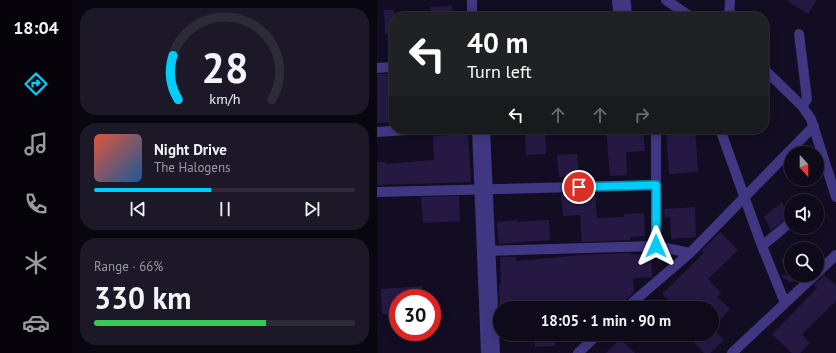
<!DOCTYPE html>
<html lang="en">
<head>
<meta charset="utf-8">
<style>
  :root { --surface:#0e0a1a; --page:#1c1827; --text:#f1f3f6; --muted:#9b9aa2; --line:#2e2b39; --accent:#00cdfa }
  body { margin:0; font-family:"PT Sans",sans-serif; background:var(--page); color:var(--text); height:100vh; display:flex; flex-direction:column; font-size:15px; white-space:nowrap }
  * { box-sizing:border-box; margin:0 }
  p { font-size:13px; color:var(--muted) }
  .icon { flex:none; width:22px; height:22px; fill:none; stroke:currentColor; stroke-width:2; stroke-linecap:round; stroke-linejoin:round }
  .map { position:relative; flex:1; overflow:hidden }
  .sheet { display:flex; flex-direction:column; gap:8px; padding:8px; background:#08060e; width:305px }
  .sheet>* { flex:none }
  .banner { position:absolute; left:12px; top:12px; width:380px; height:122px; border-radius:16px; box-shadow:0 2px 10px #0003,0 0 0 1px var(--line); background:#202124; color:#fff; overflow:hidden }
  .needle { width:26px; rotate:159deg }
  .tools { position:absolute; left:407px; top:146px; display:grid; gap:8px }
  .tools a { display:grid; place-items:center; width:40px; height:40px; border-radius:50%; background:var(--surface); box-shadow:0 2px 10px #0003,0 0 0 1px var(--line); font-size:20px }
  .speed { position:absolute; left:12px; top:289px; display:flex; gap:8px; font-size:20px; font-weight:700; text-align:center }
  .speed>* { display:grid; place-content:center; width:52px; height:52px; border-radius:50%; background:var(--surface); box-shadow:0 2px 10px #0003,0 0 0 1px var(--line); line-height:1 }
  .speed .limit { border:6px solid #d22; background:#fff; color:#111 }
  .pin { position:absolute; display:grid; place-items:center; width:34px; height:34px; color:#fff; margin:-17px; border:2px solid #fff; border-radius:50%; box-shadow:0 1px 4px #0007 }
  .me { position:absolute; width:44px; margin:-22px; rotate:0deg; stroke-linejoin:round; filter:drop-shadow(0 0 3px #0008) }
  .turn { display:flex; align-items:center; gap:14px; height:84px; padding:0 12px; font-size:18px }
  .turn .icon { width:52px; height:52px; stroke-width:2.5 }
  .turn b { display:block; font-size:28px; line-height:34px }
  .lanes { display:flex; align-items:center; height:38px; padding:0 12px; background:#0003; justify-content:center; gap:20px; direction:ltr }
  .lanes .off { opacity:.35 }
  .big { font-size:30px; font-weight:700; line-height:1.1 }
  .sheet .tile { flex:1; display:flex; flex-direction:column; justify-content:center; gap:6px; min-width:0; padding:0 14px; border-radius:16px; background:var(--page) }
  .sheet .dial { align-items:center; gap:0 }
  .dial svg { height:104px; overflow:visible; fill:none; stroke:var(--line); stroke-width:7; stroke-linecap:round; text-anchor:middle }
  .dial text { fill:var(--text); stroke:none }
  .song { display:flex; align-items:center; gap:12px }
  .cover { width:48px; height:48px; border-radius:6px; background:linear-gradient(135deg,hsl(10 70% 55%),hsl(210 70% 35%)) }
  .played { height:4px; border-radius:2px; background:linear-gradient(90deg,var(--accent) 45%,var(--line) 45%) }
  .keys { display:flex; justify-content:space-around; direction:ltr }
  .charge { height:6px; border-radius:3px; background:linear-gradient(90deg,#34c759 66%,var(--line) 0) }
  .trip { position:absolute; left:116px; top:301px; width:226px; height:40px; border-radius:20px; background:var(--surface); box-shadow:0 2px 10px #0003,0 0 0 1px var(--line); font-weight:700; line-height:40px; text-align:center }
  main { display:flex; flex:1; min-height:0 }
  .tabs { display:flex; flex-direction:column; width:72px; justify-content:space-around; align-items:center; background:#06040a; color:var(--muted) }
  .tabs .icon { width:28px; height:28px }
  .tabs .active { color:var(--accent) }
  .tabs b { font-size:18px; color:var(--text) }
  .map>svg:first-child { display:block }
</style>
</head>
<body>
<main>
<nav class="tabs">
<b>18:04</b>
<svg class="icon active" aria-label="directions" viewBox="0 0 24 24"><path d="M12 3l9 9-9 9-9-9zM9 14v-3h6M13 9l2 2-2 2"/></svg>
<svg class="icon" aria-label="music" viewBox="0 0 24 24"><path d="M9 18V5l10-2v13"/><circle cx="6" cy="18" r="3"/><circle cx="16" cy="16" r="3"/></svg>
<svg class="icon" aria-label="phone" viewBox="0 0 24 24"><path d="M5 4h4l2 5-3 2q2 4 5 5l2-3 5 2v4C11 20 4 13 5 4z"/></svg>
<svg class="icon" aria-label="climate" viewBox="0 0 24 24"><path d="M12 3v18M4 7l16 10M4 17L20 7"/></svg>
<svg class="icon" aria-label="car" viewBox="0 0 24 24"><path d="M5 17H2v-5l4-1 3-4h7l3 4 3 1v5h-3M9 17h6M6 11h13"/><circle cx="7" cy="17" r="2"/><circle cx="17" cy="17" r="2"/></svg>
</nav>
<section class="sheet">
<div class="tile dial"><svg viewBox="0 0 100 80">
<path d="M14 69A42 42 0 1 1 86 69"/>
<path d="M14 69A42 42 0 0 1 10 35" stroke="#00cdfa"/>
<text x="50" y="56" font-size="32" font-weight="700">28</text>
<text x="50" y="72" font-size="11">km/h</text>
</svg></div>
<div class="tile">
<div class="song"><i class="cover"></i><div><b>Night Drive</b><p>The Halogens</p></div></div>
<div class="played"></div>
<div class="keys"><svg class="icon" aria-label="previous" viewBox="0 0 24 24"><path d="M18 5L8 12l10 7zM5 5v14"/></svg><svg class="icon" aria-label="pause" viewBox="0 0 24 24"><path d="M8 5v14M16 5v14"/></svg><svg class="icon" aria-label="next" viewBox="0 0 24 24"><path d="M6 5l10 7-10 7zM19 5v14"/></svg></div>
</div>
<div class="tile"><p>Range · 66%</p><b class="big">330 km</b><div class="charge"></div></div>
</section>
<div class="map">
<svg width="459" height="353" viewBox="0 0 459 353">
  <rect width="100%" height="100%" fill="#120d22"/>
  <path fill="#251944" d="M409,0h31l-9,14z
    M75,6l1,11h-22l-1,-10z
    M7,10h10v23l-9,1z
    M0,74h17v48l-17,1z
    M229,129h37l2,22 -19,1 1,23 -17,1z
    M289,129h29l3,43 -29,2z
    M168,130l1,24 -20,1 -1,-23z
    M91,134l3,48 -94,3v-23h9v2l48,-4 -1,-24z
    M200,154l2,22 -20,1 -2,-22z
    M218,193l2,25 27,-1v-3l20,-1 1,23 -15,1v3l-48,2 -2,-27 -17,1 -2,-22z
    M82,196l1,25 -37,2 -2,-26z
    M405,202l6,15 -17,13 -7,-13z
    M318,207l1,30 -25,2 -1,-22 -5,1 -1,-9z
    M140,220l1,2 31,-2 1,20 -51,4 -2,-22z
    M343,232l18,18 -30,29 13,14 -4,4 13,12 -18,19v-20h-36l-14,-14 42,-41 -3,-2z
    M254,253v2l20,-2 1,24 -19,1 1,14 -12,11 -52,3v-3l-20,1v3l-13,1h-37l-1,-23h2l-1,-28h16v4l67,-6z
    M414,255v20h15l-8,7 -7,-1v2l-9,-6v-2h6l-7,-15z
    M447,275l12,10v16l-34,33 8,9 -10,10h-8l-20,-19 46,-47 -5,-1z
    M45,286l1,12h-25v16h-16l-1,-25z
    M335,328l12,12 -14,13h-6l-18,-19h26z
    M157,334h21v12l-20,1z
    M243,339l15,14h-29z"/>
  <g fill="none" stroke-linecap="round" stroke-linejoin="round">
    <path stroke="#403782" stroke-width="10" d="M289,0l25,17
      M242,17l-2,-15 9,1 1,14
      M352,17l1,-17
      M422,34l8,65 -5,7
      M0,68l17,-1
      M387,69l38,37 9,13 25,78
      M279,129v117
      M343,129l42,117 23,57
      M0,132l44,-3
      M0,192l279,-7
      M385,246l29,-24
      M105,251l174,-5 34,7
      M440,273l19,-18
      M249,308l64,-55 124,-127
      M201,353l20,-19
      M355,353l83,-78"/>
    <path stroke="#403782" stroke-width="10" d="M95,0v17
      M100,129l9,224
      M108,129l10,224"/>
  </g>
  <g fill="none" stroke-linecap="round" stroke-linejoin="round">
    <defs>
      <path id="route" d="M202,187l77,-2v61"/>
    </defs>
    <use href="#route" stroke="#0085a2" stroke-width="10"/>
    <use href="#route" stroke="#00cdfa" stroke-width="7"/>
  </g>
</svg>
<div class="tools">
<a><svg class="needle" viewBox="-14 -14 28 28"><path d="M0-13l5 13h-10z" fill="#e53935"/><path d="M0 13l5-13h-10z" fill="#9b9aa2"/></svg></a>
<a><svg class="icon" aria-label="sound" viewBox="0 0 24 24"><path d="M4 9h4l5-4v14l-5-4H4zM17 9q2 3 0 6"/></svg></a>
<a><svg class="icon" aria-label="search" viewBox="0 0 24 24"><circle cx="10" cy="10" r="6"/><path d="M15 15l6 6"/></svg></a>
</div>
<div class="speed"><div class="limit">30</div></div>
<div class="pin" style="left:202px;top:187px;background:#d93025"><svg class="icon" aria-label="arrive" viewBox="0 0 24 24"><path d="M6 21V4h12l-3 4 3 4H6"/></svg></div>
<svg class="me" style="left:279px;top:246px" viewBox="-20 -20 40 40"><path d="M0-17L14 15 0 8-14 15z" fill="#00cdfa" stroke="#fff" stroke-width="4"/></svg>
<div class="trip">18:05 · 1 min · 90 m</div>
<div class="banner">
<div class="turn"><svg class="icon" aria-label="left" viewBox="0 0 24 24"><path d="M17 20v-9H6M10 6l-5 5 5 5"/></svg><div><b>40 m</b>Turn left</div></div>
<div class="lanes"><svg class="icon" aria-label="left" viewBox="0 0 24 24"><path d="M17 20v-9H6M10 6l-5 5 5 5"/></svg><svg class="icon off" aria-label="ahead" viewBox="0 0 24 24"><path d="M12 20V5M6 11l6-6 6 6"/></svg><svg class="icon off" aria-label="ahead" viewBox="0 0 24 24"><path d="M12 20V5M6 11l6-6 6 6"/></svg><svg class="icon off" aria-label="right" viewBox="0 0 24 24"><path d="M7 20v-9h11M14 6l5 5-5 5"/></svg></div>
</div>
</div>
</main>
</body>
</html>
